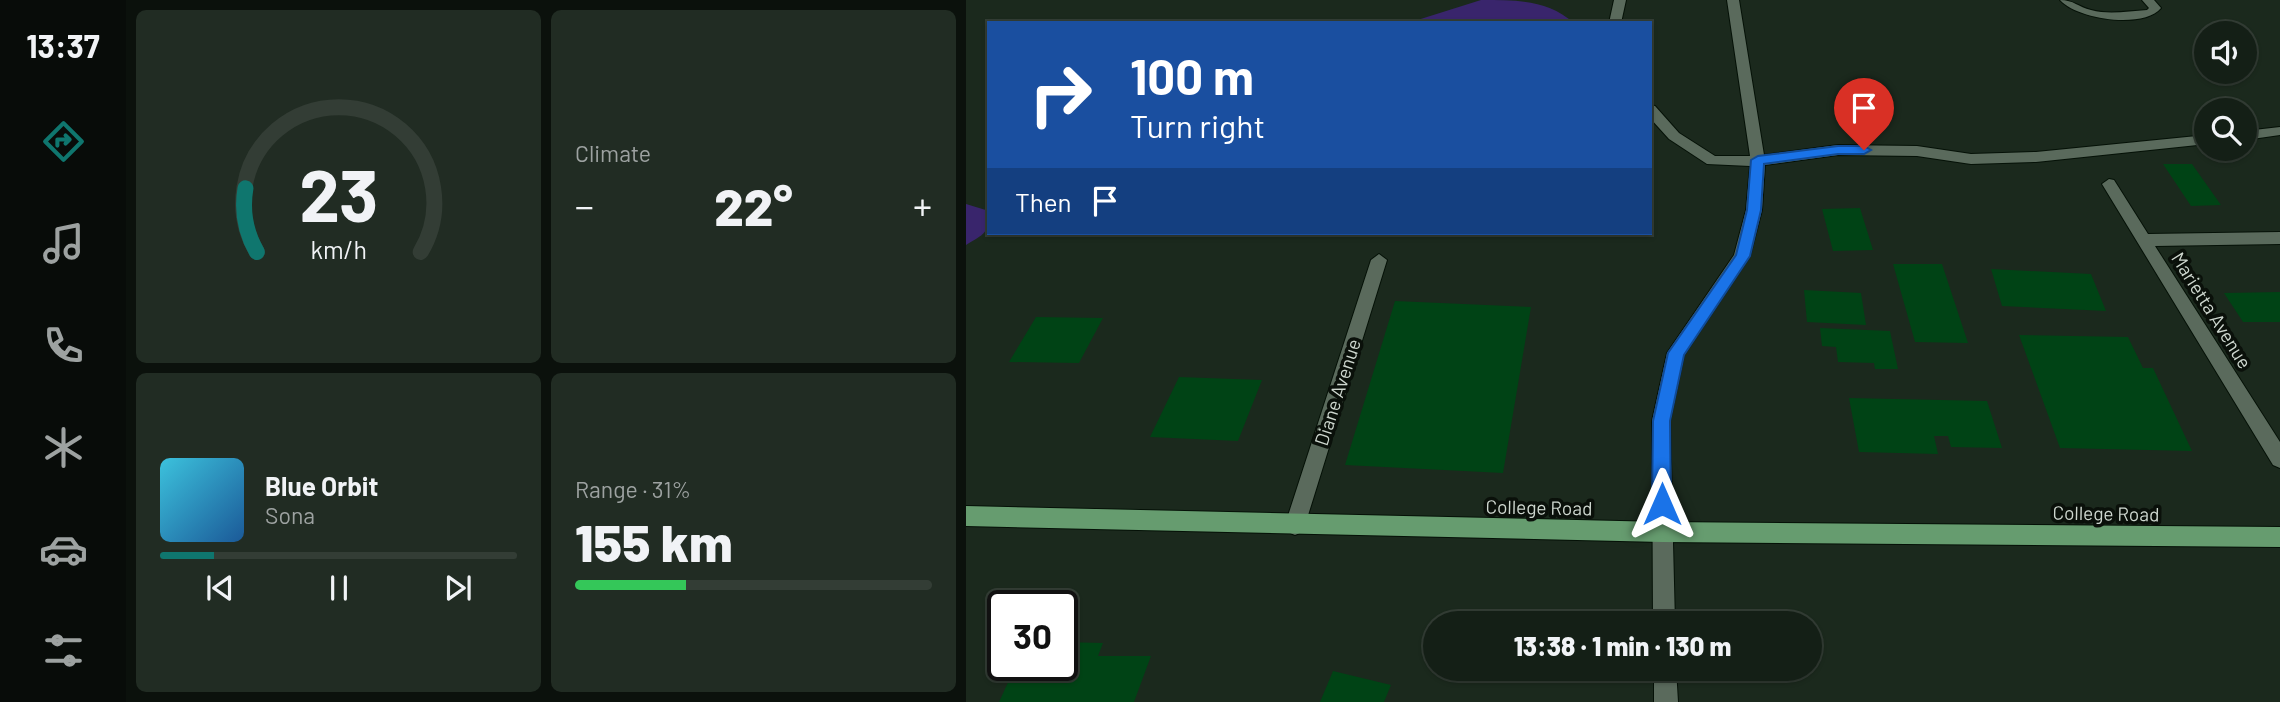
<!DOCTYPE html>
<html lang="en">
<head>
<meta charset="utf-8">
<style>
  :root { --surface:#141f16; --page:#212c23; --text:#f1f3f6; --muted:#9da2a1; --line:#333d35; --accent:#0f766e }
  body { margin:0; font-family:Barlow,sans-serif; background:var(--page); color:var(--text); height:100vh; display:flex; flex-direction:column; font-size:26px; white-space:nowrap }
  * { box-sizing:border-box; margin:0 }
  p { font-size:23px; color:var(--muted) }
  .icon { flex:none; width:38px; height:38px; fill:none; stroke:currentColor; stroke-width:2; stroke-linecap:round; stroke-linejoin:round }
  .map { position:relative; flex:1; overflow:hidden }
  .side { display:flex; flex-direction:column; gap:10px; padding:10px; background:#0b110c; width:840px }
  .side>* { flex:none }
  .top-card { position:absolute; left:21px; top:21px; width:665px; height:214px; border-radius:0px; box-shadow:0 2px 5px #0004,0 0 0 2px var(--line); background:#1a4fa0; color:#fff; overflow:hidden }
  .fabs { position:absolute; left:1228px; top:21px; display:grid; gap:14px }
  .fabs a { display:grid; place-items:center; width:63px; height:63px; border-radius:50%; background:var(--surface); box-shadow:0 2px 5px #0004,0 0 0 2px var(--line); font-size:35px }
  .speed { position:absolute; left:21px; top:590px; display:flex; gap:14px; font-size:35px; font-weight:700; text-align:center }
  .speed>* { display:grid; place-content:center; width:91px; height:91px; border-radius:50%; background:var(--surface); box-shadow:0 2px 5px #0004,0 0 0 2px var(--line); line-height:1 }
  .speed .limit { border:4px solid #111; border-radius:10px; background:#fff; color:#111 }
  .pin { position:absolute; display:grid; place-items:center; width:60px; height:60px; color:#fff; margin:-72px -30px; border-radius:50% 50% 50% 0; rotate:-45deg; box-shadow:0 0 7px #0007 }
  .pin .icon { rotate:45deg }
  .me { position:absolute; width:77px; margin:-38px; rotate:0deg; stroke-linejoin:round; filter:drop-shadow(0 0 5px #0008) }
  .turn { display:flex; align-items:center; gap:24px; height:147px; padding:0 28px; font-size:32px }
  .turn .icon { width:91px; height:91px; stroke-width:2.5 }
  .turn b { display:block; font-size:49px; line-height:60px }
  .then { display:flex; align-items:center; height:66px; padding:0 28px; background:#0003; gap:14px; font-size:26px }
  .big { font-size:52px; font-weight:800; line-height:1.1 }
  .side .widget { flex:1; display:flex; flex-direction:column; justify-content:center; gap:10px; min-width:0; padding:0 24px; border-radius:10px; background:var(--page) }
  .side .dial { align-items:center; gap:0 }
  .dial svg { height:182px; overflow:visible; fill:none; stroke:var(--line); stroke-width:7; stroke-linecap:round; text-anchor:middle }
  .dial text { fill:var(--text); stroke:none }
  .song { display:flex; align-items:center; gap:21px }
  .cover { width:84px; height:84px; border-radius:10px; background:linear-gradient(135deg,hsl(190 70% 55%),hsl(210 70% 35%)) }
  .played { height:7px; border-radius:4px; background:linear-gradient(90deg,var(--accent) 15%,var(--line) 15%) }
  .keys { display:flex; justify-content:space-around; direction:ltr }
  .heat { display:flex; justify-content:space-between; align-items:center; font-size:38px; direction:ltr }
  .charge { height:10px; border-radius:5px; background:linear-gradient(90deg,#34c759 31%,var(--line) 0) }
  .side .tiles { flex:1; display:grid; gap:10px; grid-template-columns:repeat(2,1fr) }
  .trip { position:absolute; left:457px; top:611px; width:399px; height:70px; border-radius:35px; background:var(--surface); box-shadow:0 2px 5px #0004,0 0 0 2px var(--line); font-weight:800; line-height:70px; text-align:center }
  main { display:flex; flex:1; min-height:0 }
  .dock { display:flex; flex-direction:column; width:126px; justify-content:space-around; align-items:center; background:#080c09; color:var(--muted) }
  .dock .icon { width:49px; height:49px }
  .dock .on { color:var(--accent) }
  .dock b { font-size:32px; color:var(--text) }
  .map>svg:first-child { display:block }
</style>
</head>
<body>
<main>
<nav class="dock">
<b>13:37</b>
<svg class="icon on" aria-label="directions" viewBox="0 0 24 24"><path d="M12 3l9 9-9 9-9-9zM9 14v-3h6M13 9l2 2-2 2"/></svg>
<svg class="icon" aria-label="music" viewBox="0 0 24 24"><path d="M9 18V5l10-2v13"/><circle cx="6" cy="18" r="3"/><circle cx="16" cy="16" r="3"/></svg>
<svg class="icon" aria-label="phone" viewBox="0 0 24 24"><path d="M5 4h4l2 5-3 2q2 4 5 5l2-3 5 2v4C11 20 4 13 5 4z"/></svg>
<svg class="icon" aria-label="climate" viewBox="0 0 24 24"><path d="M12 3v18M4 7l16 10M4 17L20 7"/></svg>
<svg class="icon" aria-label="car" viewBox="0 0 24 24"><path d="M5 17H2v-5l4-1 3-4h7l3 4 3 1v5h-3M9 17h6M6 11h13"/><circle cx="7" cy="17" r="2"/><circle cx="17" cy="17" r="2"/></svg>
<svg class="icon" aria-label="filters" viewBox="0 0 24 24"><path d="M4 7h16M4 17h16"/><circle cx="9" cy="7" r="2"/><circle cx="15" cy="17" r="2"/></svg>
</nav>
<section class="side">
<div class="tiles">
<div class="widget dial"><svg viewBox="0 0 100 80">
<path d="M14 69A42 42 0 1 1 86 69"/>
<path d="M14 69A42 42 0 0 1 9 41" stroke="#0f766e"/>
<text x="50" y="56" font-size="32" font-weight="700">23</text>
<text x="50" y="72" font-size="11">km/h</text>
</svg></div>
<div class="widget"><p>Climate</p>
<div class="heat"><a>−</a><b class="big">22°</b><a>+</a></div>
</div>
<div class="widget">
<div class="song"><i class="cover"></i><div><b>Blue Orbit</b><p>Sona</p></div></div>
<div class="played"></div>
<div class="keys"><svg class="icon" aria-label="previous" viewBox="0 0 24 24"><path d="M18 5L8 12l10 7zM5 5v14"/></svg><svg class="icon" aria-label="pause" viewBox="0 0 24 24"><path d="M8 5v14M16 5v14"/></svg><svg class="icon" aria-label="next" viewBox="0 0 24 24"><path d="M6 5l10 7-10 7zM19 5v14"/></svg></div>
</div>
<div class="widget"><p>Range · 31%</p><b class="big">155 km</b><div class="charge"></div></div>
</div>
</section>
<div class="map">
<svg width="1314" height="702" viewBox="0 0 1314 702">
  <rect width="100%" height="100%" fill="#1b291d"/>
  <path fill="#39256c" d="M515,0c38,0 67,0 93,23h-166z
    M0,204l23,7c0,23 -5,23 -23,34z"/>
  <path fill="#004315" d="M1197,164h29l29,41 -30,1z
    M894,208l13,42 -40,1 -11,-42z
    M927,264h49l26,79 -53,-1z
    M1025,269l100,5 15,37 -104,-5z
    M838,290l57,3 5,32 -59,-3z
    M1314,292v30h-37l-19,-29z
    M429,301l136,6 -28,166 -158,-8z
    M70,317l67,1 -24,45 -70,-1z
    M854,328l70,3 8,38h-23l-1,-6 -36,-1 -2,-15 -14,-1z
    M1053,335l109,2 15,31h10l39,83 -132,-3z
    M213,377l83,3 -24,61 -88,-4z
    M883,398l138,3 15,47 -51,-1 -3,-11h-14l4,18 -79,-2z
    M96,642l41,1 -5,13h53l-17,46h-135l17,-37h46z
    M367,671l58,14 -7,17h-64z"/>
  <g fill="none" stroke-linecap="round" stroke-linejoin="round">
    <defs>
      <path id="minor" d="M648,0h12l-5,23h-12z
        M761,0h12l25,155 74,-10 79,1 54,8 65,-2 171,-17v9l-171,18 -65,2 -54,-8 -79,-1 -73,10 -3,45 -12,46 -66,99 -14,66 5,202h-22l-1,-202 15,-68 67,-98 12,-45 4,-44 -43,-2 -38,-25 -19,-21v-13l5,1 24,27 36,23h35z
        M1094,0c14,0 18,7 31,10 18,5 38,1 56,0l2,-2 -7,-8h12l7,8c-17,21 -83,12 -101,-8z
        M1314,127v8l-35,5v-9z
        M1143,179l5,1 34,54 132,-2v12l-125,2 125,196v26l-7,-3 -171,-281z
        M413,254l8,6 -82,265 -3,7 -7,3 -7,-3 -3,-7 86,-265z
        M688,668h22l2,34h-24z"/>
      <path id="major" d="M0,506l696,16 618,5v20l-618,-5 -696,-16z"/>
    </defs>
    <use href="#minor" stroke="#051107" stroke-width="2"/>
    <use href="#major" stroke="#051107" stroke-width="2"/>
    <use href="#minor" fill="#5a6a5c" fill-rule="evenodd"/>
    <use href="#major" fill="#669c6f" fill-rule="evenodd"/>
  </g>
  <path fill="#1a73e8" stroke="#114b97" stroke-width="2" d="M872,146h26l7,4 -7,4h-26l-74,10 -3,46 -11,46 -66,99 -14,66 1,83 -3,6 -6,3 -7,-3 -3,-6 1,-83 15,-68 68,-98 11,-45 4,-50 7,-4z"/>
  <g text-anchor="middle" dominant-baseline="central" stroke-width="7" stroke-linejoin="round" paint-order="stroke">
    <g font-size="19" fill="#ced7cf" stroke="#0a100a">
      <text transform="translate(1246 310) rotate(58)">Marietta Avenue</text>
      <text transform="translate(371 392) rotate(-72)">Diane Avenue</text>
      <text transform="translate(573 507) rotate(1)">College Road</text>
      <text transform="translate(1140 513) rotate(1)">College Road</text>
    </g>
  </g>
</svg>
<div class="fabs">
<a><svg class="icon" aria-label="sound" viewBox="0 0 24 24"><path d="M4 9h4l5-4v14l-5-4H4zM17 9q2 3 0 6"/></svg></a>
<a><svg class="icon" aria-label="search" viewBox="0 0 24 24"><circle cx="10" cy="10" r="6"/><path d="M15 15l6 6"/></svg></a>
</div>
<div class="speed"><div class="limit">30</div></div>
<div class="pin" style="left:898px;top:150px;background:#d93025"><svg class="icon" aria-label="arrive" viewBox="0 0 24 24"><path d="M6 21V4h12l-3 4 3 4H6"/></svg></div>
<svg class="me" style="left:696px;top:504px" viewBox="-20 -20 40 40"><path d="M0-17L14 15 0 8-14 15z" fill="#1a73e8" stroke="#fff" stroke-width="4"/></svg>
<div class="trip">13:38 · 1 min · 130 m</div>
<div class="top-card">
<div class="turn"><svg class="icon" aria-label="right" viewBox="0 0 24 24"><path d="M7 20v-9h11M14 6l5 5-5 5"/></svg><div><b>100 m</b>Turn right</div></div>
<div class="then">Then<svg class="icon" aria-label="arrive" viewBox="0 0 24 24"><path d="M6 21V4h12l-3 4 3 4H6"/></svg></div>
</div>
</div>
</main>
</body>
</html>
